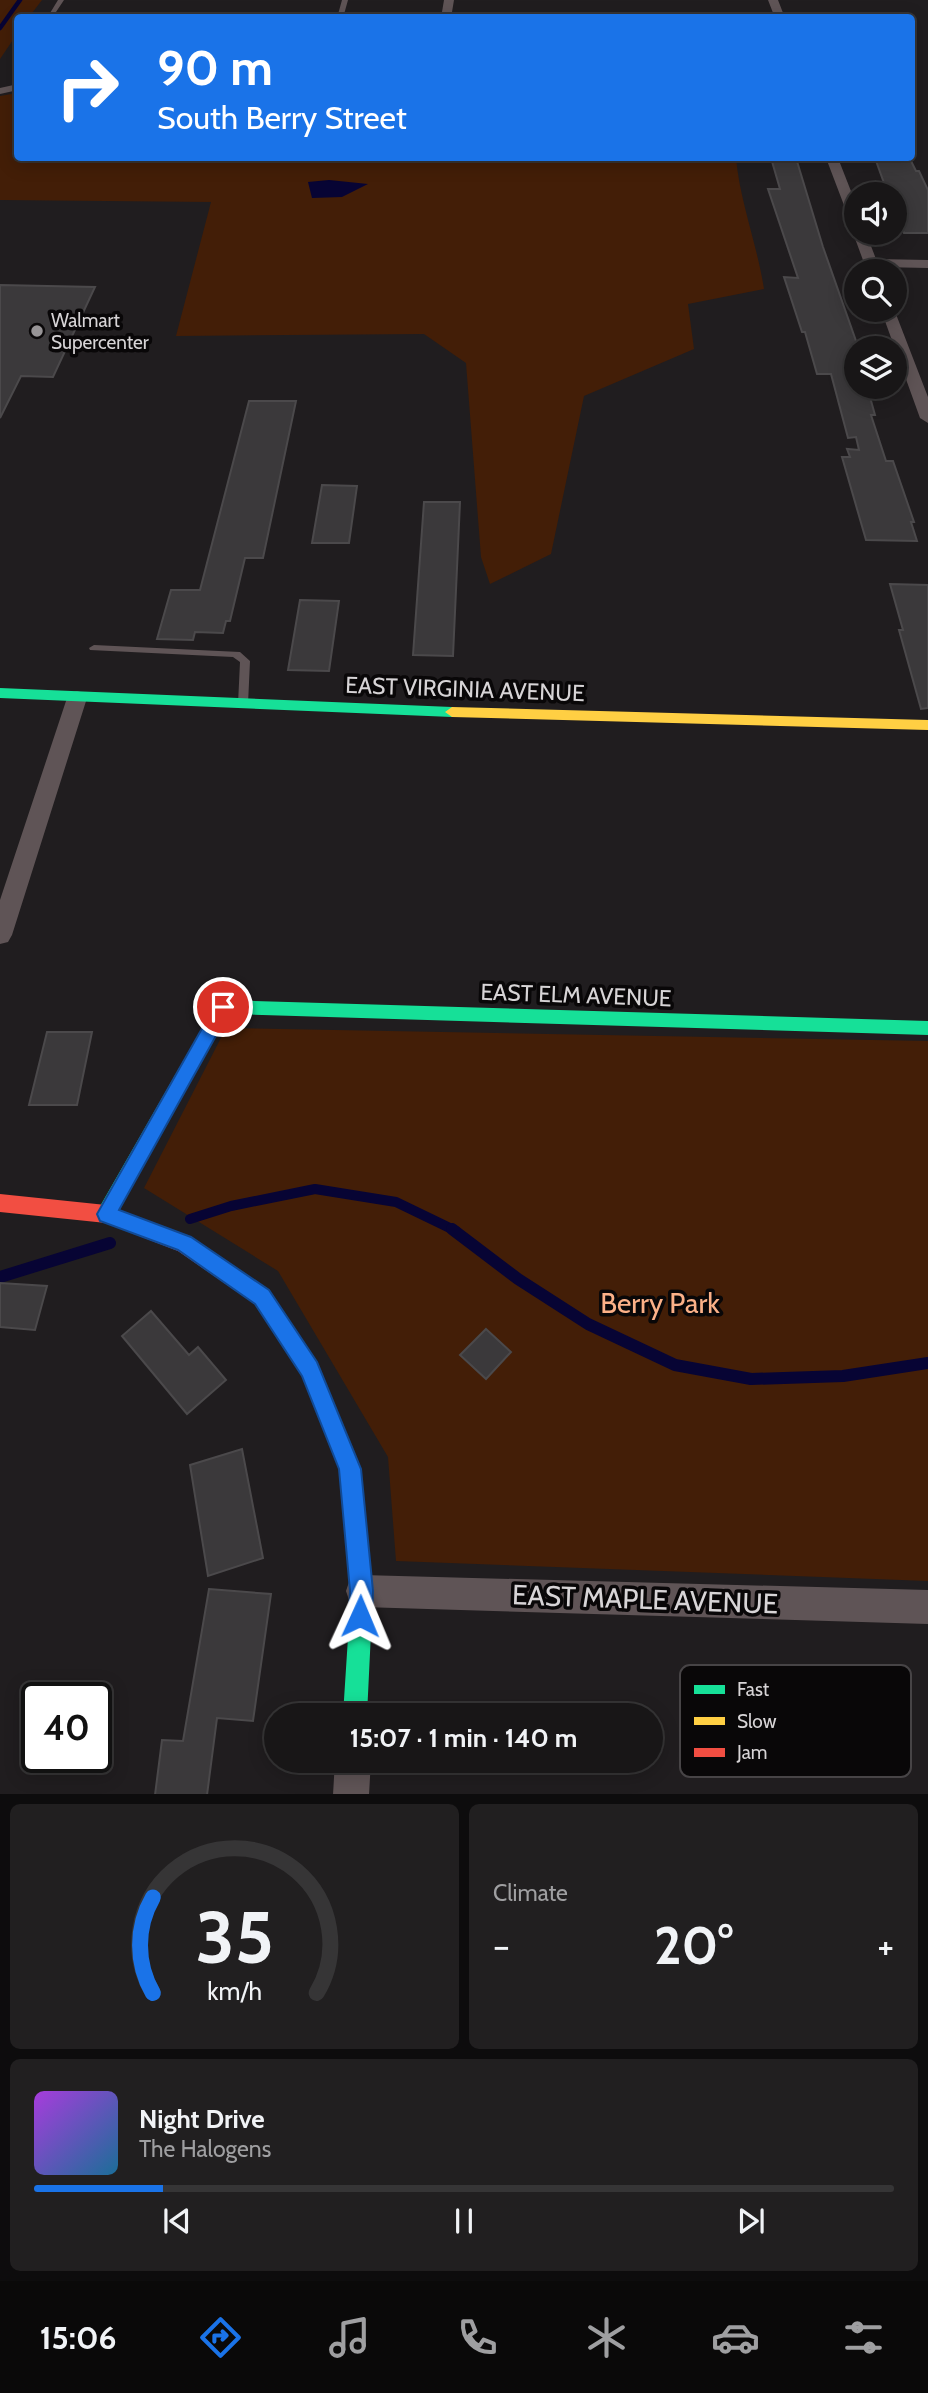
<!DOCTYPE html>
<html lang="en">
<head>
<meta charset="utf-8">
<style>
  :root { --surface:#181617; --page:#211f20; --text:#f1f3f6; --muted:#9f9fa1; --line:#363536; --accent:#1a73e8 }
  body { margin:0; font-family:Cabin,sans-serif; background:var(--page); color:var(--text); height:100vh; display:flex; flex-direction:column; font-size:26px; white-space:nowrap }
  * { box-sizing:border-box; margin:0 }
  p { font-size:23px; color:var(--muted) }
  .icon { flex:none; width:38px; height:38px; fill:none; stroke:currentColor; stroke-width:2; stroke-linecap:round; stroke-linejoin:round }
  .map { position:relative; height:1794px; overflow:hidden }
  .drawer { display:flex; flex-direction:column; gap:10px; padding:10px; background:#0d0c0d; flex:1 }
  .drawer>* { flex:none }
  .banner { position:absolute; left:14px; top:14px; width:901px; height:147px; border-radius:7px; box-shadow:0 4px 18px #0003,0 0 0 2px var(--line); background:#1a73e8; color:#fff; overflow:hidden }
  .tools { position:absolute; left:844px; top:182px; display:grid; gap:14px }
  .tools a { display:grid; place-items:center; width:63px; height:63px; border-radius:50%; background:var(--surface); box-shadow:0 4px 18px #0003,0 0 0 2px var(--line); font-size:35px }
  .speed { position:absolute; left:21px; top:1682px; display:flex; gap:14px; font-size:35px; font-weight:700; text-align:center }
  .speed>* { display:grid; place-content:center; width:91px; height:91px; border-radius:50%; background:var(--surface); box-shadow:0 4px 18px #0003,0 0 0 2px var(--line); line-height:1 }
  .speed .limit { border:4px solid #111; border-radius:10px; background:#fff; color:#111 }
  .pin { position:absolute; display:grid; place-items:center; width:60px; height:60px; color:#fff; margin:-30px; border:4px solid #fff; border-radius:50%; box-shadow:0 2px 7px #0007 }
  .me { position:absolute; width:77px; margin:-38px; rotate:1deg; stroke-linejoin:round; filter:drop-shadow(0 0 5px #0008) }
  .turn { display:flex; align-items:center; gap:24px; height:147px; padding:0 28px; font-size:32px }
  .turn .icon { width:91px; height:91px; stroke-width:2.5 }
  .turn b { display:block; font-size:49px; line-height:60px }
  .big { font-size:52px; font-weight:700; line-height:1.1 }
  .drawer .card { flex:1; display:flex; flex-direction:column; justify-content:center; gap:10px; min-width:0; padding:0 24px; border-radius:10px; background:var(--page) }
  .drawer .dial { align-items:center; gap:0 }
  .dial svg { height:182px; overflow:visible; fill:none; stroke:var(--line); stroke-width:7; stroke-linecap:round; text-anchor:middle }
  .dial text { fill:var(--text); stroke:none }
  .song { display:flex; align-items:center; gap:21px }
  .cover { width:84px; height:84px; border-radius:10px; background:linear-gradient(135deg,hsl(280 70% 55%),hsl(200 70% 35%)) }
  .played { height:7px; border-radius:4px; background:linear-gradient(90deg,var(--accent) 15%,var(--line) 15%) }
  .keys { display:flex; justify-content:space-around; direction:ltr }
  .heat { display:flex; justify-content:space-between; align-items:center; font-size:38px; direction:ltr }
  .drawer .tiles { flex:1; display:grid; gap:10px; grid-template-columns:1fr 1fr }
  .card:last-child { grid-column:span 2 }
  .trip { position:absolute; left:264px; top:1703px; width:399px; height:70px; border-radius:35px; background:var(--surface); box-shadow:0 4px 18px #0003,0 0 0 2px var(--line); font-weight:700; line-height:70px; text-align:center }
  .menu { display:flex; height:112px; justify-content:space-around; align-items:center; background:#0a0909; color:var(--muted) }
  .menu .icon { width:49px; height:49px }
  .menu .active { color:var(--accent) }
  .menu b { font-size:32px; color:var(--text) }
  .map>svg:first-child { display:block }
</style>
</head>
<body>
<div class="map">
<svg width="928" height="1795" viewBox="0 0 928 1795">
  <rect width="100%" height="100%" fill="#201d1f"/>
  <path fill="#431e07" d="M0,0h42l-13,17 -11,1 -1,16 -17,25z
    M17,93l1,65h718c4,44 21,86 28,131l-76,15 6,45 -110,47 -33,158 -61,30 -9,-27 -15,-194 -42,-29 -248,2 35,-134 -211,-2v-104z
    M226,1028l702,13v540l-532,-20 -8,-104 -110,-186 -134,-83z"/>
  <path fill="#070434" d="M329,180l39,4 -26,13 -30,1 -4,-16z"/>
  <g fill="none" stroke-linecap="round" stroke-linejoin="round">
    <path stroke="#070434" stroke-width="4.5" d="M0,28l20,-28"/>
    <path stroke="#070434" stroke-width="10" d="M190,1219l41,-13 84,-17 81,13 60,29"/>
    <path stroke="#070434" stroke-width="12" d="M452,1229l66,50 70,45 87,41 76,14 92,-3 85,-13
      M0,1277l110,-34"/>
  </g>
  <path fill="#3b393b" stroke="#4b494b" stroke-width="2" d="M771,158h25l27,89 33,94v46h10l2,3 7,25h-4l15,46h7l21,61h-3l6,19 -51,-1 -24,-83h8l-3,-8 12,1 -3,-13 -8,1 -17,-64h-14l-12,-42h-3l-18,-55 14,1 -30,-89h12z
    M875,158l35,1 6,12h3l9,19v43h-24l-10,-23v-16h-6z
    M0,285l95,2 -42,90 -32,-1 -21,42z
    M249,401h47l-33,157h-18l-15,63h-4l-3,12 -28,-1 -2,8 -36,-1 14,-49h29z
    M322,485l35,1 -8,57h-37z
    M424,502h36l-7,154 -40,-1z
    M890,584l38,1v123l-7,1 -22,-79h4z
    M300,600l39,1 -10,70 -41,-1z
    M47,1032h45l-15,73h-48z
    M0,1283l47,3 -12,44 -35,-3z
    M151,1311l38,44 9,-8 28,33 -39,34 -65,-78z
    M486,1329l25,23 -25,27 -26,-24z
    M242,1449l21,109 -55,18 -18,-111z
    M209,1589l62,5 -18,127 -36,-3 -10,77h-52l7,-55 21,1z"/>
  <g fill="none" stroke-linecap="round" stroke-linejoin="round">
    <path fill="#5f5456" fill-rule="evenodd" d="M58,0h6l-12,18h-5z
      M342,0h6l-5,18h-6z
      M447,12l145,4 2,2 -149,-3z
      M94,645l146,7 10,9 -2,43 -5,4 -5,-4 2,-42 -7,-5 -143,-7 -1,-2z"/>
    <path fill="#5f5456" fill-rule="evenodd" d="M444,0h10l-3,18h-10z
      M768,0h10l7,18h-10z
      M18,84v6l-18,4v-6z
      M826,158h12l18,46v21l-6,-4z
      M855,230l1,3h10l10,26 52,1v8l-49,-1 2,4h-14l-14,-38z
      M894,309l34,88v26l-8,-5 -39,-108z
      M77,691l7,2 3,5 -75,237 -4,7 -8,2v-44l67,-202 3,-5z
      M362,1575l566,15v34l-566,-17 -12,-4 -4,-12 4,-12z
      M335,1760h36l-2,35h-36z"/>
    <path fill="#16e098" fill-rule="evenodd" d="M0,688l452,19 7,5 -7,5 -452,-19z
      M223,1000l705,21v14l-700,-21 -115,206 -7,3 -7,-3 -2,-6 2,-6 118,-206z
      M360,1563l8,3 5,25 -6,124h-24l8,-124 -2,-17 3,-8z"/>
    <path fill="#ffcf43" fill-rule="evenodd" d="M452,707l476,13v10l-476,-13 -7,-5z
      M256,1283l13,7 48,72 44,107 10,105 -3,8 -8,3 -8,-3 -3,-8 -10,-105 -37,-93 -47,-72 -6,-4 -3,-7 3,-7z"/>
    <path fill="#f24e42" fill-rule="evenodd" d="M0,1194l106,11 86,33 71,48 3,7 -3,7 -7,3 -7,-3 -71,-49 -72,-28 -106,-11z"/>
  </g>
  <path fill="#1a73e8" stroke="#114b97" stroke-width="2" d="M223,1000l6,2 3,5 -113,203 72,27 78,53 48,72 44,107 12,122 -1,25 -3,8 -9,4 -8,-4 -3,-8 1,-25 -11,-122 -37,-93 -47,-72 -77,-54 -78,-29 -3,-7 120,-212z"/>
  <circle fill="#979496" stroke="#090708" stroke-width="2.5" cx="37" cy="331" r="7"/>
  <g text-anchor="middle" dominant-baseline="central" stroke-width="7" stroke-linejoin="round" paint-order="stroke">
    <g font-size="19" fill="#d7d4d6" stroke="#090708" text-anchor="start">
      <text x="51" y="320">Walmart<tspan x="51" dy="22">Supercenter</tspan></text>
    </g>
    <g font-size="23" fill="#d7d4d6" stroke="#090708">
      <text transform="translate(465 689) rotate(2)">EAST VIRGINIA AVENUE</text>
      <text transform="translate(576 995) rotate(2)">EAST ELM AVENUE</text>
    </g>
    <g font-size="28" fill="#fcb188" stroke="#090708">
      <text x="660" y="1303">Berry Park</text>
    </g>
    <g font-size="28" fill="#d7d4d6" stroke="#090708">
      <text transform="translate(645 1599) rotate(2)">EAST MAPLE AVENUE</text>
    </g>
  </g>
  <rect x="680" y="1665" width="231" height="112" rx="10" fill="#090708" stroke="#474446" stroke-width="2"/>
  <rect x="694" y="1685" width="31" height="9" fill="#16e098"/>
  <rect x="694" y="1717" width="31" height="8" fill="#ffcf43"/>
  <rect x="694" y="1748" width="31" height="9" fill="#f24e42"/>
  <g font-size="19" fill="#d7d4d6">
    <text x="737" y="1696">Fast</text>
    <text x="737" y="1728">Slow</text>
    <text x="737" y="1759">Jam</text>
  </g>
</svg>
<div class="tools">
<a><svg class="icon" aria-label="sound" viewBox="0 0 24 24"><path d="M4 9h4l5-4v14l-5-4H4zM17 9q2 3 0 6"/></svg></a>
<a><svg class="icon" aria-label="search" viewBox="0 0 24 24"><circle cx="10" cy="10" r="6"/><path d="M15 15l6 6"/></svg></a>
<a><svg class="icon" aria-label="layers" viewBox="0 0 24 24"><path d="M12 4l9 5-9 5-9-5zM3 14l9 5 9-5"/></svg></a>
</div>
<div class="speed"><div class="limit">40</div></div>
<div class="pin" style="left:223px;top:1007px;background:#d93025"><svg class="icon" aria-label="arrive" viewBox="0 0 24 24"><path d="M6 21V4h12l-3 4 3 4H6"/></svg></div>
<svg class="me" style="left:360px;top:1616px" viewBox="-20 -20 40 40"><path d="M0-17L14 15 0 8-14 15z" fill="#1a73e8" stroke="#fff" stroke-width="4"/></svg>
<div class="trip">15:07 · 1 min · 140 m</div>
<div class="banner">
<div class="turn"><svg class="icon" aria-label="right" viewBox="0 0 24 24"><path d="M7 20v-9h11M14 6l5 5-5 5"/></svg><div><b>90 m</b>South Berry Street</div></div>
</div>
</div>
<section class="drawer">
<div class="tiles">
<div class="card dial"><svg viewBox="0 0 100 80">
<path d="M14 69A42 42 0 1 1 86 69"/>
<path d="M14 69A42 42 0 0 1 14 27" stroke="#1a73e8"/>
<text x="50" y="56" font-size="32" font-weight="700">35</text>
<text x="50" y="72" font-size="11">km/h</text>
</svg></div>
<div class="card"><p>Climate</p>
<div class="heat"><a>−</a><b class="big">20°</b><a>+</a></div>
</div>
<div class="card">
<div class="song"><i class="cover"></i><div><b>Night Drive</b><p>The Halogens</p></div></div>
<div class="played"></div>
<div class="keys"><svg class="icon" aria-label="previous" viewBox="0 0 24 24"><path d="M18 5L8 12l10 7zM5 5v14"/></svg><svg class="icon" aria-label="pause" viewBox="0 0 24 24"><path d="M8 5v14M16 5v14"/></svg><svg class="icon" aria-label="next" viewBox="0 0 24 24"><path d="M6 5l10 7-10 7zM19 5v14"/></svg></div>
</div>
</div>
</section>
<nav class="menu">
<b>15:06</b>
<svg class="icon active" aria-label="directions" viewBox="0 0 24 24"><path d="M12 3l9 9-9 9-9-9zM9 14v-3h6M13 9l2 2-2 2"/></svg>
<svg class="icon" aria-label="music" viewBox="0 0 24 24"><path d="M9 18V5l10-2v13"/><circle cx="6" cy="18" r="3"/><circle cx="16" cy="16" r="3"/></svg>
<svg class="icon" aria-label="phone" viewBox="0 0 24 24"><path d="M5 4h4l2 5-3 2q2 4 5 5l2-3 5 2v4C11 20 4 13 5 4z"/></svg>
<svg class="icon" aria-label="climate" viewBox="0 0 24 24"><path d="M12 3v18M4 7l16 10M4 17L20 7"/></svg>
<svg class="icon" aria-label="car" viewBox="0 0 24 24"><path d="M5 17H2v-5l4-1 3-4h7l3 4 3 1v5h-3M9 17h6M6 11h13"/><circle cx="7" cy="17" r="2"/><circle cx="17" cy="17" r="2"/></svg>
<svg class="icon" aria-label="filters" viewBox="0 0 24 24"><path d="M4 7h16M4 17h16"/><circle cx="9" cy="7" r="2"/><circle cx="15" cy="17" r="2"/></svg>
</nav>
</body>
</html>
